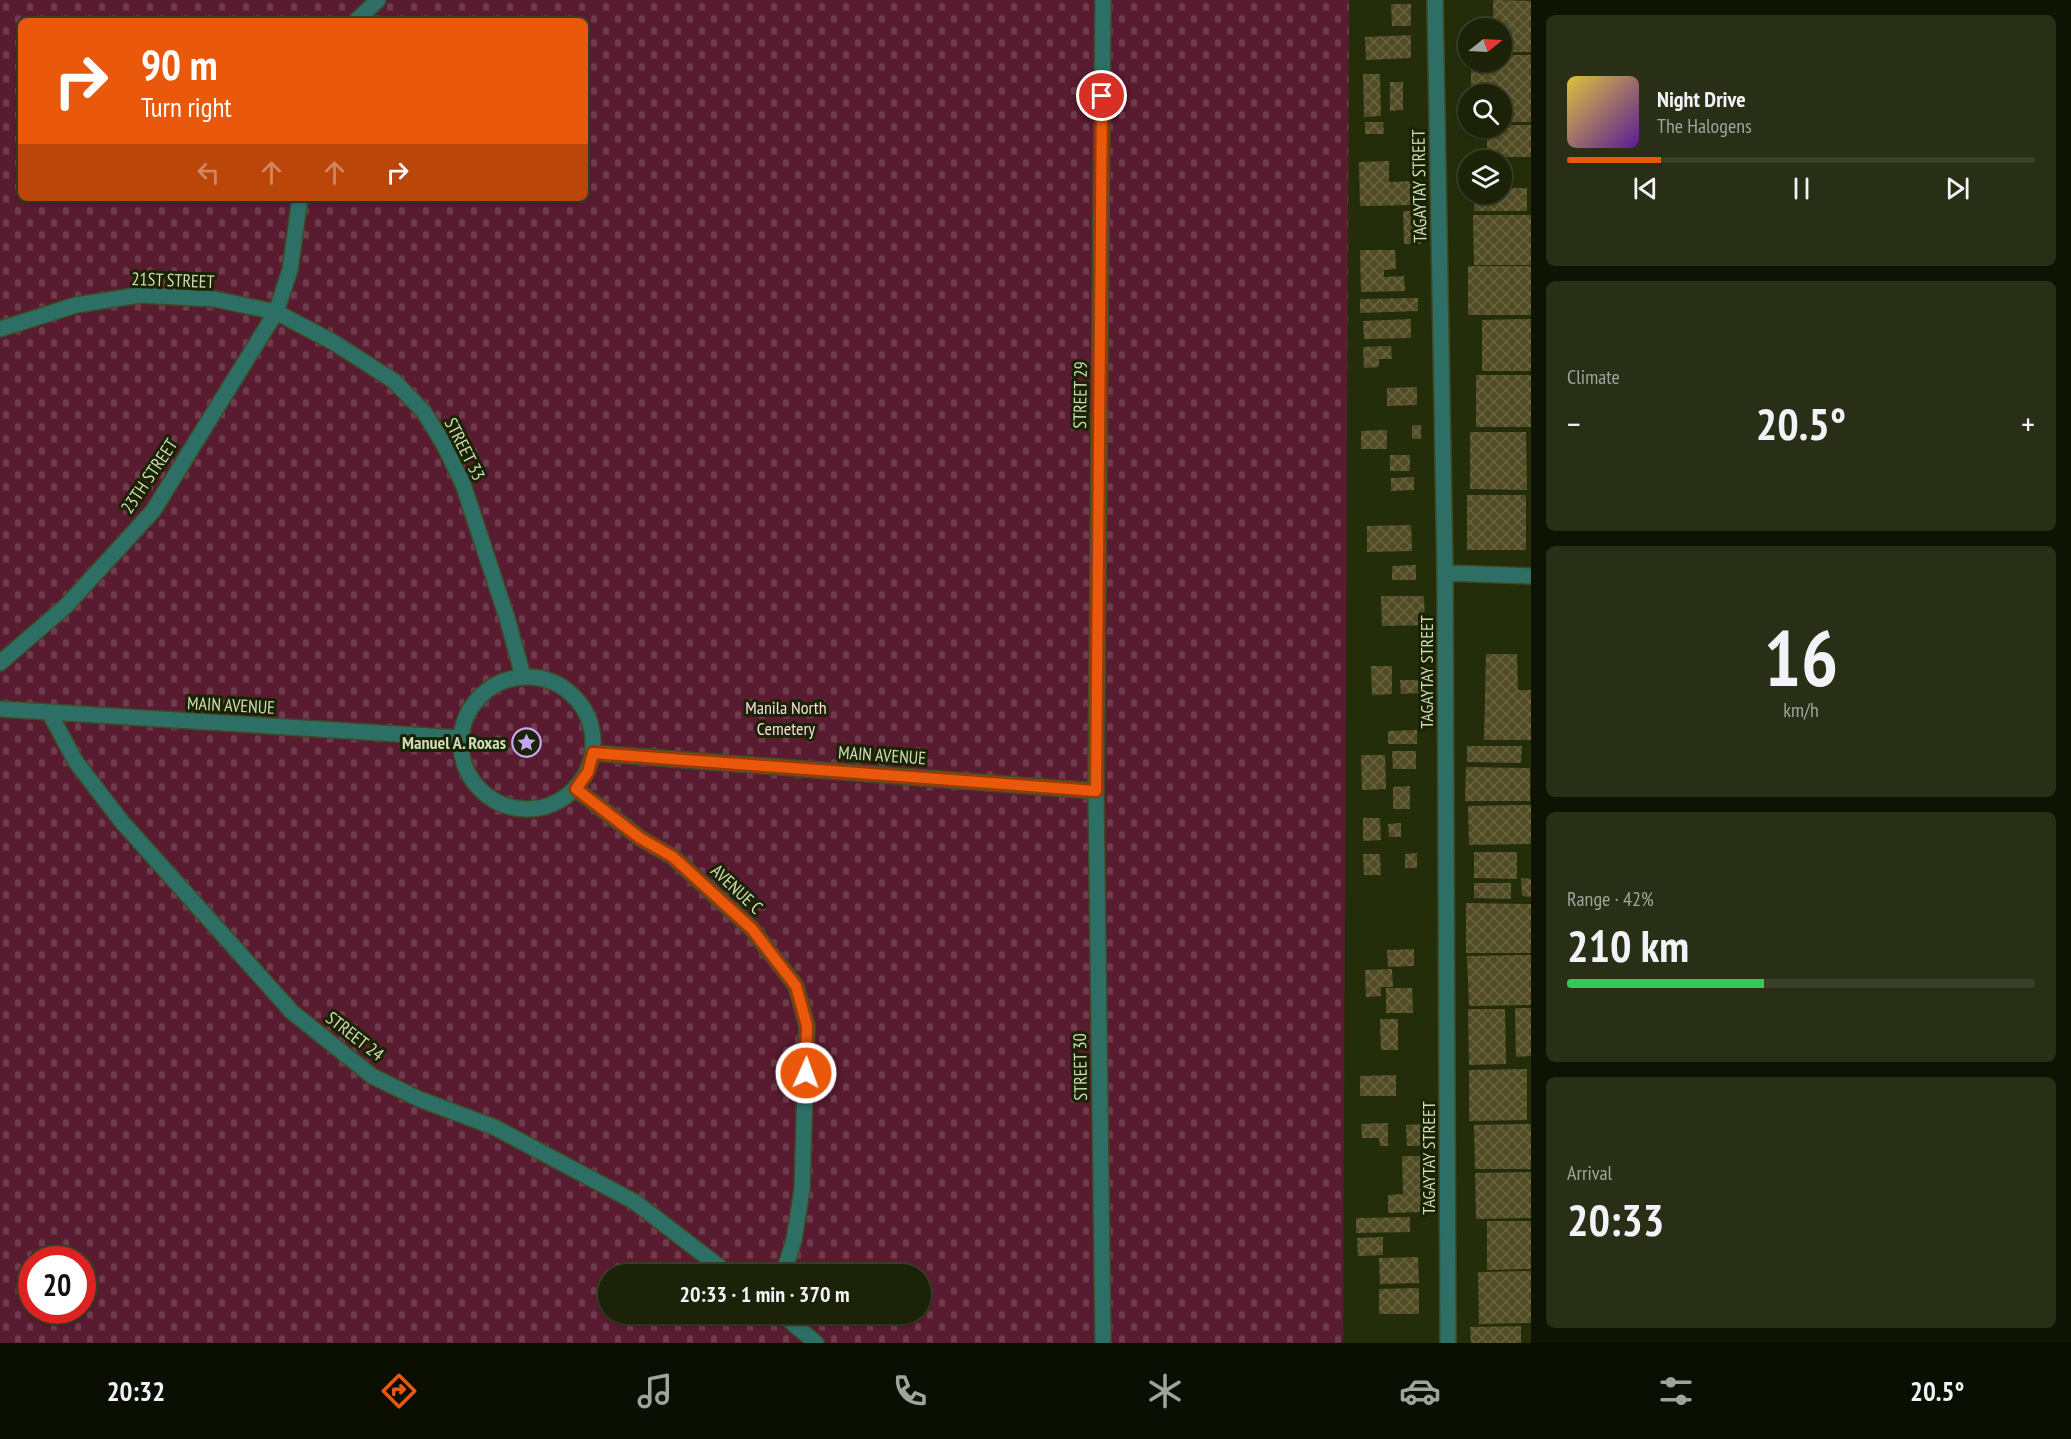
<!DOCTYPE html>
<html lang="en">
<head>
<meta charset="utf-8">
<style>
  :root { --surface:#1b2208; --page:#282f16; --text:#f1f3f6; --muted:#a0a49c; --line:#393f29; --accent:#ea580c }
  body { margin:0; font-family:"PT Sans Narrow",sans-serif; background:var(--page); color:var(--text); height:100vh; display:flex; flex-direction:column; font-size:22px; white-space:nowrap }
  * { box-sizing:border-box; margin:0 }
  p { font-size:20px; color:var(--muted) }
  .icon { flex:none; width:33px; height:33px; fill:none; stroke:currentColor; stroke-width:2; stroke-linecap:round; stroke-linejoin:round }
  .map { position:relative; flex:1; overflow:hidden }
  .drawer { display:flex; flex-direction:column; gap:15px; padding:15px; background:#0f1304; width:540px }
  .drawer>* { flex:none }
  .top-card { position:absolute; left:18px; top:18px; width:570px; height:183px; border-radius:9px; box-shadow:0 2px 4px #0004,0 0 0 2px var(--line); background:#ea580c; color:#fff; overflow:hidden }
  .needle { width:39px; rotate:72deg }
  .tools { position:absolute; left:1458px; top:18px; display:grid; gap:12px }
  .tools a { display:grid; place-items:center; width:54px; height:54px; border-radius:50%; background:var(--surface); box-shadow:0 2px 4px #0004,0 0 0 2px var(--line); font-size:30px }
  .speed { position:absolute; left:18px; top:1246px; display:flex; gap:12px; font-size:30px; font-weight:700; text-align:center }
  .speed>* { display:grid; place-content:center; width:78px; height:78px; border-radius:50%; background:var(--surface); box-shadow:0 2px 4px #0004,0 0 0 2px var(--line); line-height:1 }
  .speed .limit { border:9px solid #d22; background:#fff; color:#111 }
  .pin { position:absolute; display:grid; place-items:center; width:51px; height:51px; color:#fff; margin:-26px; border:3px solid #fff; border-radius:50%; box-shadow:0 2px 6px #0007 }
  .me { position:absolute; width:66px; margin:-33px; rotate:2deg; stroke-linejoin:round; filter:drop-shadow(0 0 4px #0008) }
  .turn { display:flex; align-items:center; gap:21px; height:126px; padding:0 24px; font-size:27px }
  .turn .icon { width:78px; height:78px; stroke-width:2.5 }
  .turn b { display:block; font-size:42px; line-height:51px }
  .lanes { display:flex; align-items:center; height:57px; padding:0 24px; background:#0003; justify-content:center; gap:30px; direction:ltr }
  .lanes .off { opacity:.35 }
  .big { font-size:45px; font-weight:700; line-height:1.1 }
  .drawer .card { flex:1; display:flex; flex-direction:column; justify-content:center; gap:9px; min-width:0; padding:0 21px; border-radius:9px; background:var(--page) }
  .drawer .dial { align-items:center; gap:0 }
  .dial b { font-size:78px; line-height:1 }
  .song { display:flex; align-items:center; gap:18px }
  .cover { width:72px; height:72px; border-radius:9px; background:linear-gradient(135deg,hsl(50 70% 55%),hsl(270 70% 35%)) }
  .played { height:6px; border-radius:3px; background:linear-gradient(90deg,var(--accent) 20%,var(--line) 20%) }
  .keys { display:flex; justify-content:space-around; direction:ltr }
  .heat { display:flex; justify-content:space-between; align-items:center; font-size:33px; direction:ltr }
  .charge { height:9px; border-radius:4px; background:linear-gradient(90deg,#34c759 42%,var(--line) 0) }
  .trip { position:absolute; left:598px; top:1264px; width:333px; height:60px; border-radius:30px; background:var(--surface); box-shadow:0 2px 4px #0004,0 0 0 2px var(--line); font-weight:700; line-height:60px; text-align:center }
  .tabs { display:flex; height:96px; justify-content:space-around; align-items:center; background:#0b0e03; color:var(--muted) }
  .tabs .icon { width:42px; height:42px }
  .tabs .active { color:var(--accent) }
  .tabs b { font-size:27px; color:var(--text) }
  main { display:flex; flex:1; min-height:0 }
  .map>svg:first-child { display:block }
</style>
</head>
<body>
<main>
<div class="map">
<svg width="1531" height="1343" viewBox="0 0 1531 1343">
  <defs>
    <pattern id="cemetery-stones" width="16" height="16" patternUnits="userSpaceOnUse" patternTransform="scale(1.5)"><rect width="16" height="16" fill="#581b30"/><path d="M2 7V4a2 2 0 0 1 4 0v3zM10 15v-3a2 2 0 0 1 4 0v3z" fill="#6f3c4c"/></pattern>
    <pattern id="building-cross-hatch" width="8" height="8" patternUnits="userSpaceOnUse" patternTransform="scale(1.5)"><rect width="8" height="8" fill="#514c24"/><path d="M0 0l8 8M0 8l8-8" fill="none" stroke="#696542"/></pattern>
  </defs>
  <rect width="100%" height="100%" fill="#242d0a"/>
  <path fill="url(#cemetery-stones)" fill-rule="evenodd" d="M0,0h1349l-6,1343h-1343zM21,21h564v177h-564zM32,1260h50v51h-50zM609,1275h312v39h-312z"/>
  <path fill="url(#building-cross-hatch)" d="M1493,0l38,1v51h-29v-24h-9z
    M1391,4h20v22h-19z
    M1411,35v23l-45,2 -1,-23z
    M1502,55h29v67h-29v-28h-31v-32h31z
    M1363,74h17l1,42 -17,1z
    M1390,82h13v28l-13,1z
    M1365,122h18l1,12h-19z
    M1502,125h29v32h-44v-29h15z
    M1389,161v21l26,-1v24l-55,1 -1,-44z
    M1502,188h25v23h-53l1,-17h27z
    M1403,211h17l1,33h-17z
    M1473,215h58v50h-57z
    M1360,250h35l1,19 -12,1v7l20,-1 1,15 -44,1z
    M1468,266h63v49h-63z
    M1418,298v13l-58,2v-14z
    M1411,319v19l-47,1 -1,-18z
    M1531,319v52h-49v-51z
    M1391,346l1,13h-13v8l-15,1 -1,-21z
    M1476,375h55v52h-55z
    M1417,387v18l-30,1v-18z
    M1412,425h9v14h-9z
    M1387,430v19h-26v-18z
    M1470,432h56l1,58 -57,-1z
    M1390,455h20v16h-20z
    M1414,477v13l-23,1v-13z
    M1467,495h59v55h-59z
    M1411,525l1,26 -45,1v-26z
    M1416,565v15h-24v-14z
    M1381,596h43l1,29 -43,1z
    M1486,654h31l1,36h13v50h-47z
    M1371,666h21v28l-20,1z
    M1400,680h18l1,13 -18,1z
    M1417,730v14h-29v-13z
    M1467,746h55l-1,17 -54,-1z
    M1392,751h24v18h-23z
    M1361,755h24l1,34 -24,1z
    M1466,767l64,1v33h-65z
    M1410,786v23h-17v-22z
    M1531,805v39l-62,1 -1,-39z
    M1363,818h17l1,22 -18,1z
    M1401,823v14h-12l-1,-13z
    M1474,852h43v27l-43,-1z
    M1417,853v15h-12v-14z
    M1363,854h17l1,21h-17z
    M1521,878l10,1v18l-9,-1z
    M1474,883h37v16l-37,-1z
    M1466,903l65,1v49h-65z
    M1414,949v17l-26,1 -1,-17z
    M1531,955v50l-62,1 -2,-50z
    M1392,969l1,18h-12v9l-15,1 -1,-27z
    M1386,988h26l1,25h-27z
    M1515,1008h16v48l-15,1z
    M1468,1009h37l1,55 -37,1z
    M1380,1019h18v31h-17z
    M1527,1069v51l-58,1v-51z
    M1396,1075v21h-36v-20z
    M1388,1123v23h-8l-1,-8h-17l-1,-14z
    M1423,1124v22h-16l-1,-21z
    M1531,1124v45h-56l-1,-44z
    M1402,1156h18l1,56 -33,1v-18l15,-1z
    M1531,1172v46l-55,1 -1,-46z
    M1410,1217v15l-54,1v-15z
    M1487,1221h44v48l-44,1z
    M1383,1237v18l-25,1 -1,-18z
    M1418,1257l1,26 -39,1 -1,-26z
    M1531,1271v52l-52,1 -1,-52z
    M1419,1288v26h-40v-25z
    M1521,1326v17h-50l-1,-16z"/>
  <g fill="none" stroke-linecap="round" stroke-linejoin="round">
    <defs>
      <path id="minor" d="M1435,0l10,573 3,770
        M356,21l22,-21
        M0,329l76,-24 64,-10 74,4 62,13 57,30 61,39 30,31 19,31 20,41 44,134 16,58
        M1445,573l86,3
        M0,663l66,-57 87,-95 123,-199 14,-42 10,-72
        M461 743a66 66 0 1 1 132 0a66 66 0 1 1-132 0Z
        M0,709l461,29
        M50,714l26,48 46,60 170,190 80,64 47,23 75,28 141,75 95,73
        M593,753l503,38
        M576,789l64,49 33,19 79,72 44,57 11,40 -5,163 -8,51 -11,35
        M782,1314l34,29
        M1103,1343l-7,-552 7,-791"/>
    </defs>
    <use href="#minor" stroke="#3f4926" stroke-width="18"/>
    <use href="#minor" stroke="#2e6f65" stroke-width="15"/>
  </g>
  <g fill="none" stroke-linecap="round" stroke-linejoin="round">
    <defs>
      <path id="route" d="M806,1073l1,-47 -11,-40 -44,-57 -79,-72 -33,-19 -64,-49 12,-17 5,-19 503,38 6,-695"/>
    </defs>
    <use href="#route" stroke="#983908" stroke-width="15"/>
    <use href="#route" stroke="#ea580c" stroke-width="10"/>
  </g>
  <defs>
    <symbol id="sight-ring" viewBox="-11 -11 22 22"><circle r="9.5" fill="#1a2301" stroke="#c5a7f1" stroke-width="1.5"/><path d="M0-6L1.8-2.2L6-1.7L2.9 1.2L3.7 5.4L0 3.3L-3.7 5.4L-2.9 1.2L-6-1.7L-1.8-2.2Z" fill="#c5a7f1"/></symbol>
  </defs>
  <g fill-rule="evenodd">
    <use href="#sight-ring" x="510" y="726" width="33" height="33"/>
  </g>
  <g text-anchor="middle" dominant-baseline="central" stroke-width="6" stroke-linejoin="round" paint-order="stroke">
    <g font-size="18" fill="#cfdbb9" stroke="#1a2301">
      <text transform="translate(1419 186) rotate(-91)">TAGAYTAY STREET</text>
      <text transform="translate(173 280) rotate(2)">21ST STREET</text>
      <text transform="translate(1080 395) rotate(-89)">STREET 29</text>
      <text transform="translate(465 449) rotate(63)">STREET 33</text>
      <text transform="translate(149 476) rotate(-56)">23TH STREET</text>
      <text transform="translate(1426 672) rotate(-90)">TAGAYTAY STREET</text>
      <text transform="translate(231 705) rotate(3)">MAIN AVENUE</text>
      <text transform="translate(882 755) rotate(4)">MAIN AVENUE</text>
      <text transform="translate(737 889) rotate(43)">AVENUE C</text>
      <text transform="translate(355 1036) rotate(38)">STREET 24</text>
      <text transform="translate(1080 1067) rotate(-91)">STREET 30</text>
      <text transform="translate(1428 1158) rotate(-90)">TAGAYTAY STREET</text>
    </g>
    <g font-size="18" fill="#f9dae1" stroke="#1a2301">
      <text x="786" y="707">Manila North<tspan x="786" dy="21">Cemetery</tspan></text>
    </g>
    <g font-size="18" font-weight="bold" fill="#cfdbb9" stroke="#1a2301" text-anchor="end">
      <text x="506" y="742">Manuel A. Roxas</text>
    </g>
  </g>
</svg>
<div class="tools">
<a><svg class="needle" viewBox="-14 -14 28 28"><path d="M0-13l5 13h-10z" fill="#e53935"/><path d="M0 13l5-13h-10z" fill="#a0a49c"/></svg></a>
<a><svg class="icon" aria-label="search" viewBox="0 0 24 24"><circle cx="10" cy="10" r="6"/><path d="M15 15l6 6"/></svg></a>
<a><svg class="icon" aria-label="layers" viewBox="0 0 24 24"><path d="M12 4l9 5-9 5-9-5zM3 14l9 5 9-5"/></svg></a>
</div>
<div class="speed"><div class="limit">20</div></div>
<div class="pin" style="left:1102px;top:96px;background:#d93025"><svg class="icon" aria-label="arrive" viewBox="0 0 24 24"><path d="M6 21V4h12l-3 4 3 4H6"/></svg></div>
<svg class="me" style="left:806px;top:1073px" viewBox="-20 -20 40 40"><circle r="17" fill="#ea580c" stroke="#fff" stroke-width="3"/><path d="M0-11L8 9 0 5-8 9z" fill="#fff"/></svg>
<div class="trip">20:33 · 1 min · 370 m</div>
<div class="top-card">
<div class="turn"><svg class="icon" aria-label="right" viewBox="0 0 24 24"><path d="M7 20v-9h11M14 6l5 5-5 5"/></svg><div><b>90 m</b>Turn right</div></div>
<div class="lanes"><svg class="icon off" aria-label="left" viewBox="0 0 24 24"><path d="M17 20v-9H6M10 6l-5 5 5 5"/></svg><svg class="icon off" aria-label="ahead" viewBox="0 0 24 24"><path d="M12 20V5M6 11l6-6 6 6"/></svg><svg class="icon off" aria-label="ahead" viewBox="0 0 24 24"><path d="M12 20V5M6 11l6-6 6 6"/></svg><svg class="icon" aria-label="right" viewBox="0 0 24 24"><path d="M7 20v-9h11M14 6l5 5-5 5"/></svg></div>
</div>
</div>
<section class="drawer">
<div class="card">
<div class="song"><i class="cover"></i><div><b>Night Drive</b><p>The Halogens</p></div></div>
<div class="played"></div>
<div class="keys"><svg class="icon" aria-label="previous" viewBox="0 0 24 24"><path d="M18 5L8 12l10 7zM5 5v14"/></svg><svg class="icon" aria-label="pause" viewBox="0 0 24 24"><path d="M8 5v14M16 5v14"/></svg><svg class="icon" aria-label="next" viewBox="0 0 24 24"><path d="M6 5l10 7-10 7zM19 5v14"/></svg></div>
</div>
<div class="card"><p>Climate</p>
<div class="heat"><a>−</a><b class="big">20.5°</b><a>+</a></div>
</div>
<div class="card dial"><b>16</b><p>km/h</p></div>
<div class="card"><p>Range · 42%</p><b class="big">210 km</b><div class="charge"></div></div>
<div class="card"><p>Arrival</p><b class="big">20:33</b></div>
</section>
</main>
<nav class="tabs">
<b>20:32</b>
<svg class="icon active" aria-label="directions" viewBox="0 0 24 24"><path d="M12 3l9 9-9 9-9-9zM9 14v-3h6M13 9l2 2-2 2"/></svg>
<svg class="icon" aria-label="music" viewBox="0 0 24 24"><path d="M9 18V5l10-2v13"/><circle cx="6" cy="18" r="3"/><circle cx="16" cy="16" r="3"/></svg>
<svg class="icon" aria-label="phone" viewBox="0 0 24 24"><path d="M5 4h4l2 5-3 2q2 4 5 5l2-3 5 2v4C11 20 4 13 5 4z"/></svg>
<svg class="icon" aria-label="climate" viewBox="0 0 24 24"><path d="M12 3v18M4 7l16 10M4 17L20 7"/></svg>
<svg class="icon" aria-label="car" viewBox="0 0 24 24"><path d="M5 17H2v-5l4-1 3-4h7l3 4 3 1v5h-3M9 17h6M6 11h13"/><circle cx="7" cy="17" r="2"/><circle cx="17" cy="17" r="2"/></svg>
<svg class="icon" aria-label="filters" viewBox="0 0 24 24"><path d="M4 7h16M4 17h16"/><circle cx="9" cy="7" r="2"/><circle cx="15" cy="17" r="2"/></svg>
<b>20.5°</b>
</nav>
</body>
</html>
